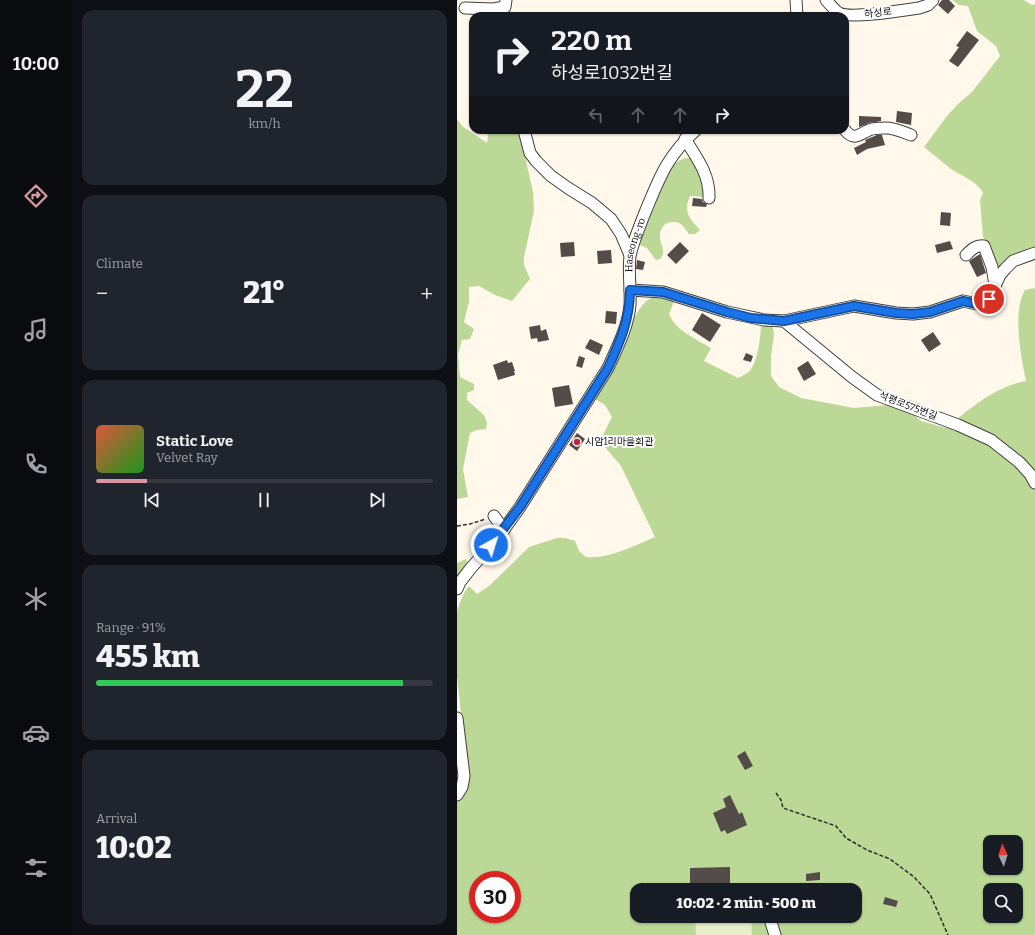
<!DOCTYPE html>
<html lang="en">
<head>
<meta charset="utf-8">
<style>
  :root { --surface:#171b24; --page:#20242c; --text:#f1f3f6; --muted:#9ea1a6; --line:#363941; --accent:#d897a5 }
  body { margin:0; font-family:Bitter,"Noto Sans KR",serif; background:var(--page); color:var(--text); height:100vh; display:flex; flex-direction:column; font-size:15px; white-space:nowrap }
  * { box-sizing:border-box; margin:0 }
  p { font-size:13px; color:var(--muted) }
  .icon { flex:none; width:22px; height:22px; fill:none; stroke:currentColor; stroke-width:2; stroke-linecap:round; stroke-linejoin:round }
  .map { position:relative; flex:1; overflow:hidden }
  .details { display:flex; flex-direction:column; gap:10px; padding:10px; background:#0d0f14; width:385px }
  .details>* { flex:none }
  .banner { position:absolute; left:12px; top:12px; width:380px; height:122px; border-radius:12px; box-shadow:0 1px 3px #0004; background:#171b24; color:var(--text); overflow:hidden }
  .needle { width:26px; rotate:356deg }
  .controls { position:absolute; left:526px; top:835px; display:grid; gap:8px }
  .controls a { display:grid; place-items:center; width:40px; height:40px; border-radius:8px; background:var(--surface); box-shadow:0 1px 3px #0004; font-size:20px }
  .speed { position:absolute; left:12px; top:871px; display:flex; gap:8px; font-size:20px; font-weight:700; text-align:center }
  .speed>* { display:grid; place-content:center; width:52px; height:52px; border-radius:50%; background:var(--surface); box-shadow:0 1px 3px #0004; line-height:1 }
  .speed .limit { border:6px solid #d22; background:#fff; color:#111 }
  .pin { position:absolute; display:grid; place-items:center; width:34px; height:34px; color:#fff; margin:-17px; border:2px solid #fff; border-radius:50%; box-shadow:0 1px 4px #0007 }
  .me { position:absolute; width:44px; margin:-22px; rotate:39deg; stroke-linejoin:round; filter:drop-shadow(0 0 3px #0008) }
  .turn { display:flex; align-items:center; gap:14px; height:84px; padding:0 16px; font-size:18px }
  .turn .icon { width:52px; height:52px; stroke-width:2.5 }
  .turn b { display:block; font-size:28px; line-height:34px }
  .lanes { display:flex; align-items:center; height:38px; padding:0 16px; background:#0003; justify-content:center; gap:20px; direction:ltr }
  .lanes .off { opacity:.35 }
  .big { font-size:30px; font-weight:800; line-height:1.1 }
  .details .card { flex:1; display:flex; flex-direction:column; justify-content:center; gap:6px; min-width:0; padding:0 14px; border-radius:12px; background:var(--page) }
  .details .dial { align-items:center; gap:0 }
  .dial b { font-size:52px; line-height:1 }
  .song { display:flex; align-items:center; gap:12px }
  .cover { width:48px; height:48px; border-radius:6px; background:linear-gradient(135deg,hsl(10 70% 55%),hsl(120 70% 35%)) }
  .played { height:4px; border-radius:2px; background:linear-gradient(90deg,var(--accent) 15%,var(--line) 15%) }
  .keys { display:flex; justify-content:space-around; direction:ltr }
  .heat { display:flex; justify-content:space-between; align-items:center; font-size:22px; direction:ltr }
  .charge { height:6px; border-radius:3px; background:linear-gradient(90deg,#34c759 91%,var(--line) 0) }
  .trip { position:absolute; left:173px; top:883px; width:232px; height:40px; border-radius:12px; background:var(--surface); box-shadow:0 1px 3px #0004; font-weight:800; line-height:40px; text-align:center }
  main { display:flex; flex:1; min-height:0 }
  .tabs { display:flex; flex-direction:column; width:72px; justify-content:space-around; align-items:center; background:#090b0e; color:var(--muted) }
  .tabs .icon { width:28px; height:28px }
  .tabs .selected { color:var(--accent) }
  .tabs b { font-size:18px; color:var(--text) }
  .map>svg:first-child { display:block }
</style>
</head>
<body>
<main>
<nav class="tabs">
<b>10:00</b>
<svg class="icon selected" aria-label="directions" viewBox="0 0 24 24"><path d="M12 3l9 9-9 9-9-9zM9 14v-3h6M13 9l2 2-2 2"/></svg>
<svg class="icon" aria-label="music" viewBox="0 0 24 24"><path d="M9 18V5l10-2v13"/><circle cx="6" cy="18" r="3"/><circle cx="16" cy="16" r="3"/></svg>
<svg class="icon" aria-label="phone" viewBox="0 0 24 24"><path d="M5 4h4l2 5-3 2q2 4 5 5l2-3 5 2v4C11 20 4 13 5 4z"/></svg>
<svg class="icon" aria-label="climate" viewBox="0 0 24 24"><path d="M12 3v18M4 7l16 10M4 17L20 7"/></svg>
<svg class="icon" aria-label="car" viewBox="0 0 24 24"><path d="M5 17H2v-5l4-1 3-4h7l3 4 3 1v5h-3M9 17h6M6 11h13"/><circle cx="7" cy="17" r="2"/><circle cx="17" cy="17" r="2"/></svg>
<svg class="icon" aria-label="filters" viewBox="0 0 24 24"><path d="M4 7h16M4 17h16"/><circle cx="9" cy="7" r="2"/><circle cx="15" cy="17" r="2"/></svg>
</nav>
<section class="details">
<div class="card dial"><b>22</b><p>km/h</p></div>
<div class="card"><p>Climate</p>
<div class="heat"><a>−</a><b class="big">21°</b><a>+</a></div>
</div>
<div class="card">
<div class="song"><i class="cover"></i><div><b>Static Love</b><p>Velvet Ray</p></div></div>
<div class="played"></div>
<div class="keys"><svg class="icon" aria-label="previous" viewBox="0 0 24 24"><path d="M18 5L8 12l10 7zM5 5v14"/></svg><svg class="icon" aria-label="pause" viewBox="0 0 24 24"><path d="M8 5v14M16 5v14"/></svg><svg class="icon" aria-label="next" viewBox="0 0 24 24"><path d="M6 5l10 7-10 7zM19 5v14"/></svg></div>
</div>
<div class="card"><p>Range · 91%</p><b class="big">455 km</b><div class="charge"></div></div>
<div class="card"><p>Arrival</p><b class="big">10:02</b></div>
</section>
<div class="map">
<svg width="578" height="935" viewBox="0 0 578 935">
  <rect width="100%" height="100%" fill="#fff8eb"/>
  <path fill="#bcd896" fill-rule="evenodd" d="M495,0h72l8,5 3,-1v244l-37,22 -9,-24 -6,-9 -3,-37 3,-7c-6,-12 -21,-17 -32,-24 -9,-7 -18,-15 -27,-22l23,-31 12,-13 13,-11 28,-36 -4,-10 -19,-15 -9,-25 -9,-1z
    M0,119l5,7 25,17 1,-7 -3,-6h33l4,13 11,49 1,19 -10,46v8l6,14 -18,22 -17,-6 -16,-9 -10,1v15l-5,20 10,7 -4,10 -8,1 -4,14 2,23 14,7v6l-7,3v7l17,15 3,8 -1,6 -9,1 -7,3 -7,36 5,28 -11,2z
    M229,158h6l3,3 11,36 -16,-1c-7,16 -1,22 10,34l-5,4h-6c-5,-7 -8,-13 -17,-12 -8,0 -13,8 -12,16 0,4 3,8 3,12 1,4 -1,6 -3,9l-4,1 -9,-12 -7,-3 1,-6 28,-68c5,-7 9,-11 17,-13z
    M578,288v647h-578v-133l9,-15v-26l-9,-85v-64c3,-10 6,-19 12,-26l8,8 12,-8 40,-39 28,-9h8l10,3 4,10 7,6c23,2 48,-11 69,-20l-34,-71 -21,-25 12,-24 -7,-12 -10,-6c6,-10 13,-20 18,-30 9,-19 20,-64 40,-72 7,-3 15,0 22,2l-6,15c6,16 27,25 42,34l-7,13 34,17c4,-2 11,-5 13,-9 7,-9 10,-35 10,-46h11l2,11 -3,22v20l8,11 22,11 53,10 34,-3 24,8 9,8 25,7c23,-19 50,-42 80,-47 -5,-25 -14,-69 -1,-91zM533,842h26v26h-26zM21,880h34v34h-34zM180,890h218v26h-218zM533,890h26v26h-26z
    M9,559l2,4 -11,13v-13z"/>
  <path fill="#e7efc8" d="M238,916h56l1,19h-56z"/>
  <path fill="#544c48" d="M485,0h7l6,6 -7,8 -10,-9z
    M510,31l12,9 -21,27 -9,-6 10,-14 -3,-1z
    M440,111l15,2 -1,12 -15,-3z
    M402,116l22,1v4l-12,2 -10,4z
    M420,135h5l3,10 -18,4 -10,6 -3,-7 12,-6 -1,-2z
    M236,198l9,1 1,3 4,2 -1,3 -14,-1z
    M484,212l10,1 -1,13 -10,-1z
    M493,241l3,8 -16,4 -2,-8z
    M117,242l1,14 -14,1 -1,-14z
    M223,242l9,9 -13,13 -9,-9z
    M154,250l1,13 -14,1 -1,-13z
    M523,254l6,19 -9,4 -8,-16z
    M180,260l8,2 -2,8 -7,-1z
    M149,311l11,1 -1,12 -11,-1z
    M245,313l19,12 -11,17 -18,-12z
    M83,325l1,6 5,-2 3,11 -11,2 -1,-4 -6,1 -2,-12z
    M476,332l8,12 -12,8 -8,-12z
    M133,339l13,6 -4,10 -14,-7z
    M289,353l7,3 -2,6 -8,-2z
    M122,356l6,2 -3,10 -6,-2z
    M50,360l1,3 4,-1 3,9h-1l1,4 -17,5 -5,-15z
    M351,361l8,13 -12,7 -7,-13z
    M112,385l4,19 -18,3 -3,-19z
    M120,433l8,6 -8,12 -8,-6z
    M288,751l8,15 -8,4 -8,-14z
    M273,795l9,19 3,-2 5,13 -20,9 -2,-4 -4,2 -8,-19 13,-6 -3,-8z
    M273,867v23h-40v-22z
    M363,872v8l-14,1v-7z
    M428,897l13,4 -2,6 -13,-3z"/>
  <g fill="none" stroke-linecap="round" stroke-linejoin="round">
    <defs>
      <g id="minor">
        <path d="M339,0l1,16"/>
        <path d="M369,0c4,4 9,11 13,13 11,6 66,-3 80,-5l9,-3 5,-5"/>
        <path d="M8,8l28,1 12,-2 1,-7"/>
        <path d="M67,130l6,23 6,8 15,15 17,12 24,15 19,16 10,15 9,21"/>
        <path d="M388,130c9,11 13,5 24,0 5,-2 10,-2 15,-2 9,-1 19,4 27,7"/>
        <path d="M228,139c12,19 25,36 24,59"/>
        <path d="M509,255c6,-6 10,-10 18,-9l8,21 3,18"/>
        <path d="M173,290l33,2 64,20 37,8 20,1 70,-15 42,7 17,1 17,-2 33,-11 14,3 7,-1 5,-4 11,-24 5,-6 8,-8 22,-8"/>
        <path d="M327,321l68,56 25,18 81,30 33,15 28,22 11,12 5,9"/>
        <path d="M37,516l10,14"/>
        <path id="s1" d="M0,589l3,-7 11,-14 29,-33 20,-28 88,-139c9,-20 20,-41 22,-63 1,-16 -2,-33 0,-49 3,-14 9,-28 14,-41 15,-36 22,-58 52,-85"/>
        <path d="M0,718l7,58 -2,11 -5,8"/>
        <path d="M312,916l6,19"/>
      </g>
    </defs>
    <use href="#minor" stroke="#3f3f3f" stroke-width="13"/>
    <path stroke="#2e2e2e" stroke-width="1.5" stroke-dasharray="4 2" stroke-linecap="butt" d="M0,526l13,-2 16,-5
      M319,793l5,7 2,8 53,18 10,12 21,12 23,9 24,18 16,17 18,41"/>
    <use href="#minor" stroke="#fff" stroke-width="11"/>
  </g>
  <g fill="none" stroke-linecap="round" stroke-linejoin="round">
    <defs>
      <path id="route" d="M34,545l29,-38 88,-139c12,-26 22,-49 22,-78l33,2 64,20 24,6 33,3 70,-15 42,7 17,1 17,-2 33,-11 14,3 7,-1 5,-4"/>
    </defs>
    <use href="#route" stroke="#114b97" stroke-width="10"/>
    <use href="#route" stroke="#1a73e8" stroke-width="7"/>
  </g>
  <circle fill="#b92741" stroke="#fff" stroke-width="1.5" cx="120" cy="442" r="4"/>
  <g text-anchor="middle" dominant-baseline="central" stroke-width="4" stroke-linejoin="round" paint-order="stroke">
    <g font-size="10" fill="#0c0c0c" stroke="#fff">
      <text transform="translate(421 13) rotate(-6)">하성로</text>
      <text stroke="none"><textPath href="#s1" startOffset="396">Haseong-ro</textPath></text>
      <text transform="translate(451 406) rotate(21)">석평로575번길</text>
    </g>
    <g font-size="10" fill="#0c0c0c" stroke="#fff" text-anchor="start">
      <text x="128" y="442">시암1리마을회관</text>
    </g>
  </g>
</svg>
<div class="controls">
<a><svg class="needle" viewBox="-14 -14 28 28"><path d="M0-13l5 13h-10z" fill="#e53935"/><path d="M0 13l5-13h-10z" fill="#9ea1a6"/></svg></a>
<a><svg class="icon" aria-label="search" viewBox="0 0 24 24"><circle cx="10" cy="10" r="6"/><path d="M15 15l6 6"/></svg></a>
</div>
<div class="speed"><div class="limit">30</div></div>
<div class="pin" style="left:532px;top:299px;background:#d93025"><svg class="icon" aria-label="arrive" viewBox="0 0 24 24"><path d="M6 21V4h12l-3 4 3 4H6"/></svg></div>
<svg class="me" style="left:34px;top:545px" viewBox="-20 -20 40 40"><circle r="17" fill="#1a73e8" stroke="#fff" stroke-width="3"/><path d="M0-11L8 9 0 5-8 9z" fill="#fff"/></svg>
<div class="trip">10:02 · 2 min · 500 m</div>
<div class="banner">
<div class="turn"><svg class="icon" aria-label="right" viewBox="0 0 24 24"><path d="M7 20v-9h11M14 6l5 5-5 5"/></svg><div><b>220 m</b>하성로1032번길</div></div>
<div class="lanes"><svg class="icon off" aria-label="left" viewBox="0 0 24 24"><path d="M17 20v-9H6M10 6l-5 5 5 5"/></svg><svg class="icon off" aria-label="ahead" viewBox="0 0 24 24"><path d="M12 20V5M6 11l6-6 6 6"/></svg><svg class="icon off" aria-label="ahead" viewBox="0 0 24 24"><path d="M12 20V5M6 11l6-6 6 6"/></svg><svg class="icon" aria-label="right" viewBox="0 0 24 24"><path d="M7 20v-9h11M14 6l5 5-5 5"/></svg></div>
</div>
</div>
</main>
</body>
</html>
